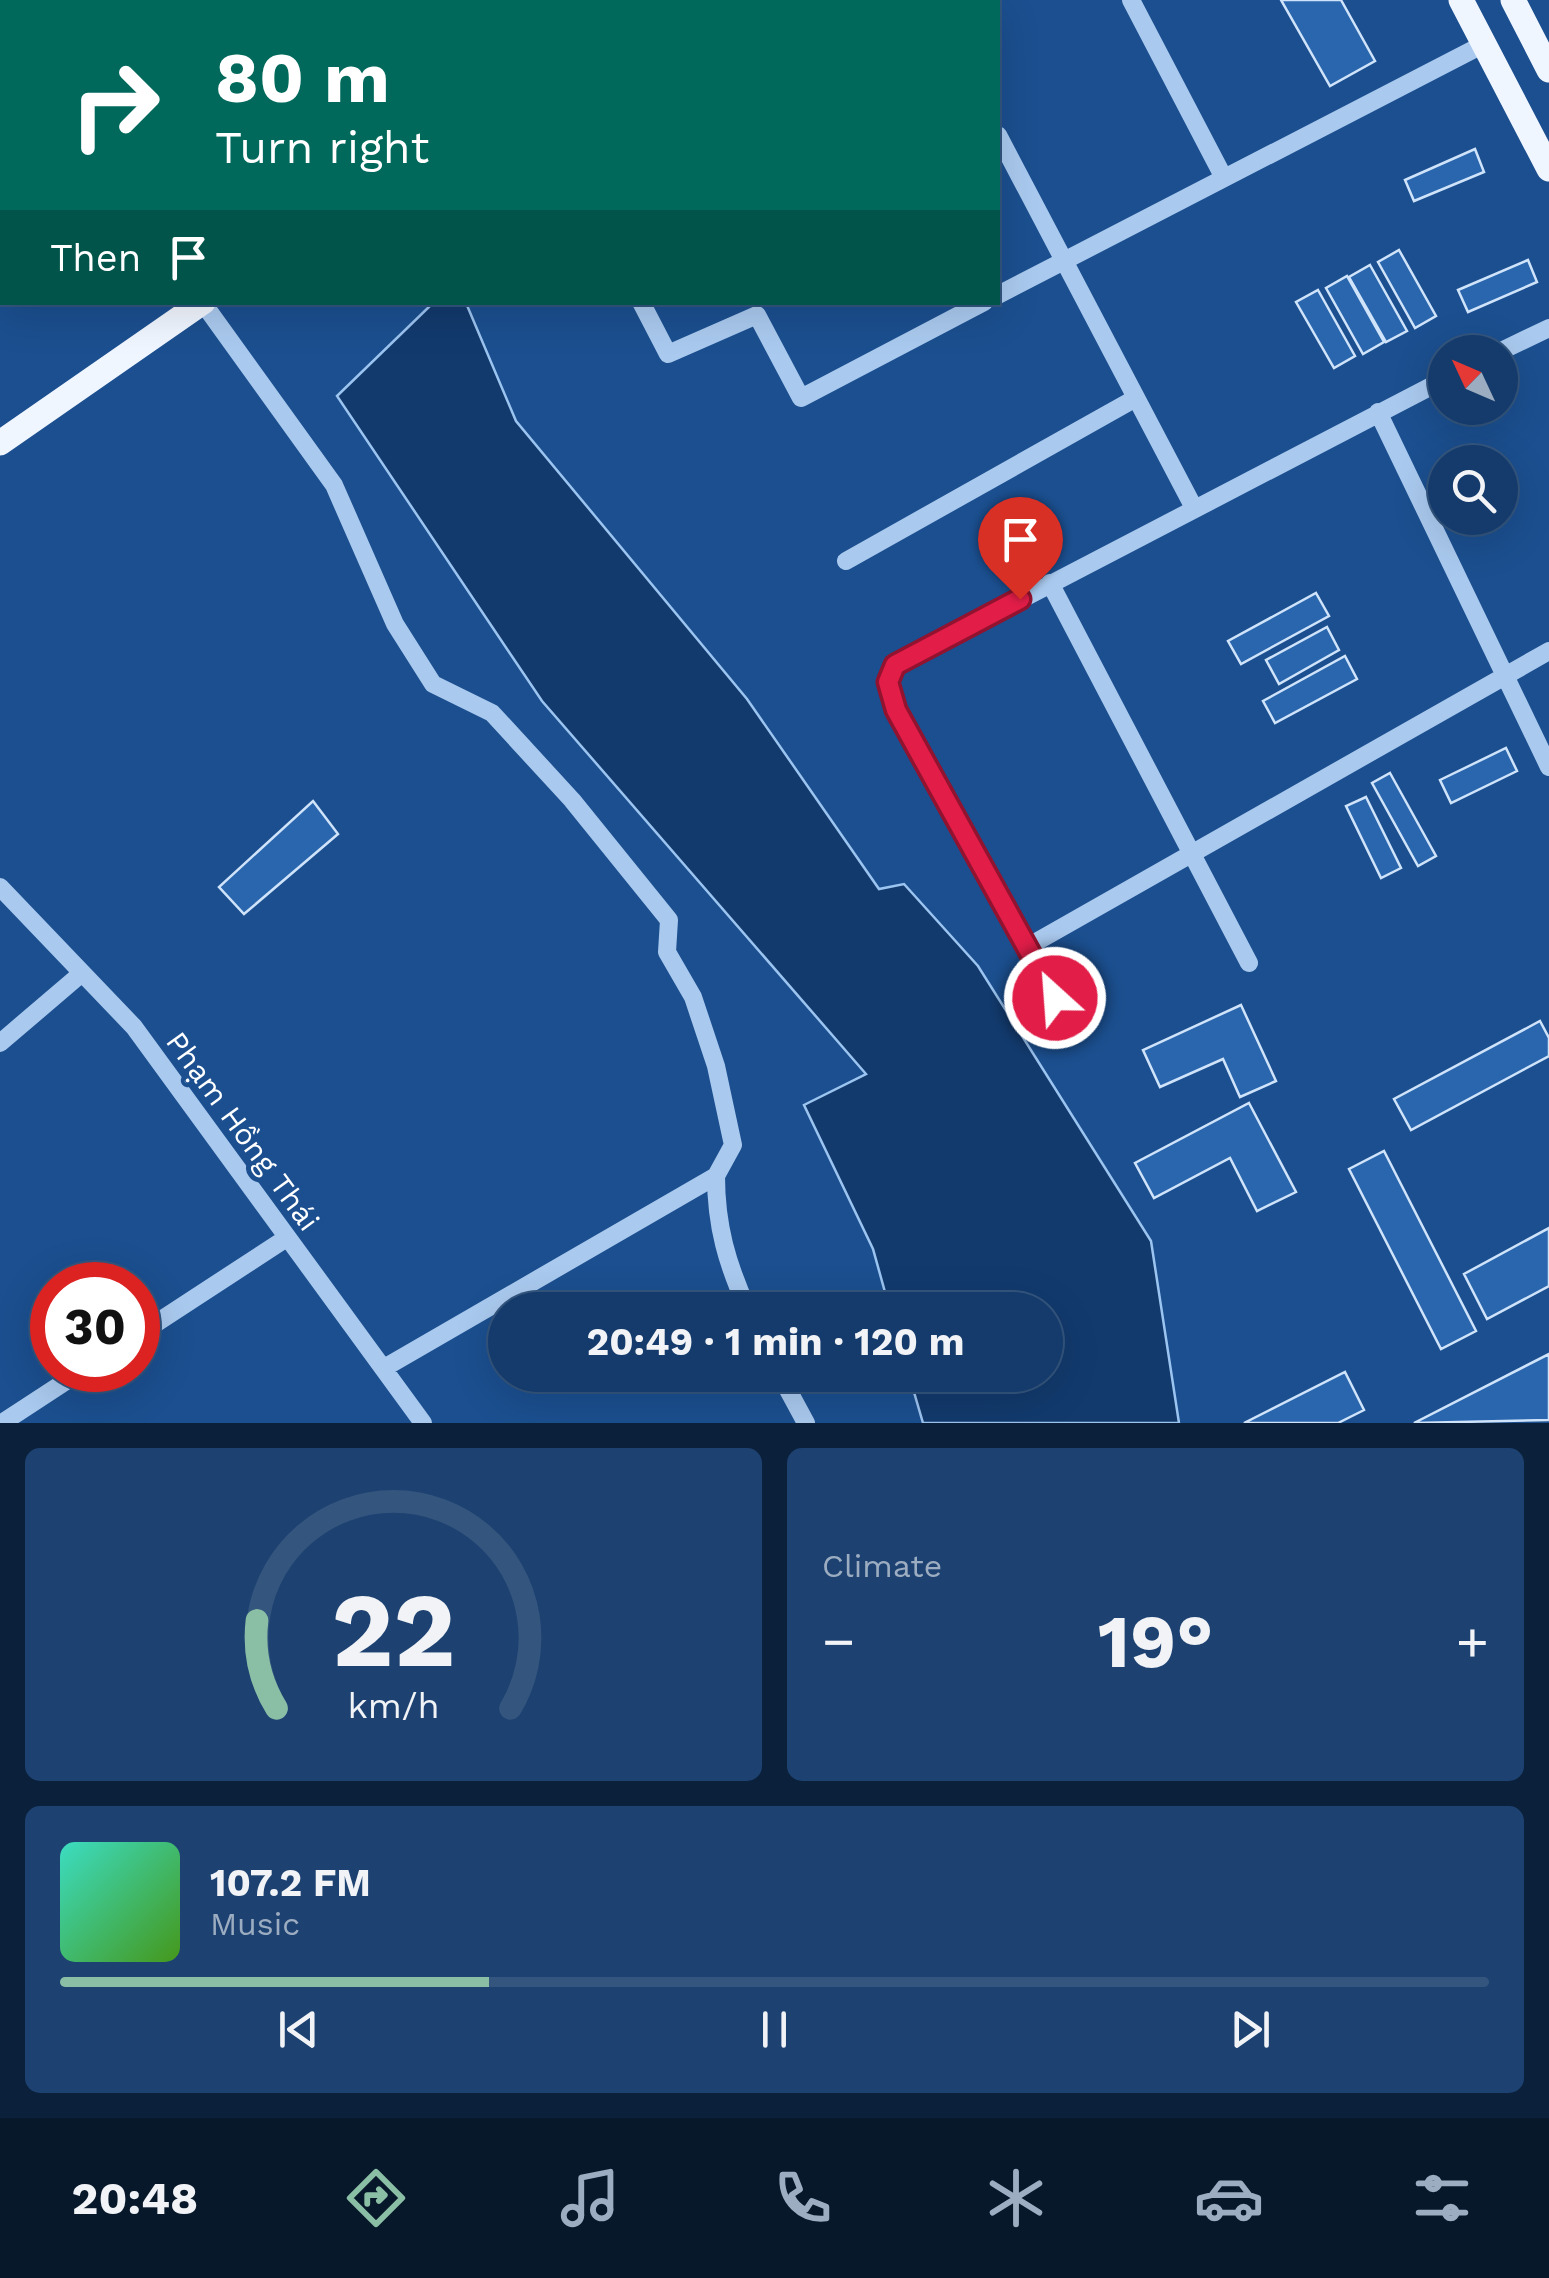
<!DOCTYPE html>
<html lang="en">
<head>
<meta charset="utf-8">
<style>
  :root { --surface:#143b6b; --page:#1d4271; --text:#f1f3f6; --muted:#9dadc1; --line:#33557e; --accent:#8abfa5 }
  body { margin:0; font-family:"Work Sans",sans-serif; background:var(--page); color:var(--text); height:100vh; display:flex; flex-direction:column; font-size:38px; white-space:nowrap }
  * { box-sizing:border-box; margin:0 }
  p { font-size:32px; color:var(--muted) }
  .icon { flex:none; width:55px; height:55px; fill:none; stroke:currentColor; stroke-width:2; stroke-linecap:round; stroke-linejoin:round }
  .map { position:relative; height:1423px; overflow:hidden }
  .side { display:flex; flex-direction:column; gap:25px; padding:25px; background:#0b203b; flex:1 }
  .side>* { flex:none }
  .banner { position:absolute; left:0px; top:0px; width:1000px; height:305px; box-shadow:0 10px 40px #0002,0 0 0 2px var(--line); background:#00695c; color:#fff; overflow:hidden }
  .needle { width:65px; rotate:314deg }
  .buttons { position:absolute; left:1428px; top:335px; display:grid; gap:20px }
  .buttons a { display:grid; place-items:center; width:90px; height:90px; border-radius:50%; background:var(--surface); box-shadow:0 10px 40px #0002,0 0 0 2px var(--line); font-size:50px }
  .speed { position:absolute; left:30px; top:1262px; display:flex; gap:20px; font-size:50px; font-weight:700; text-align:center }
  .speed>* { display:grid; place-content:center; width:130px; height:130px; border-radius:50%; background:var(--surface); box-shadow:0 10px 40px #0002,0 0 0 2px var(--line); line-height:1 }
  .speed .limit { border:15px solid #d22; background:#fff; color:#111 }
  .pin { position:absolute; display:grid; place-items:center; width:85px; height:85px; color:#fff; margin:-102px -42px; border-radius:50% 50% 50% 0; rotate:-45deg; box-shadow:0 0 10px #0007 }
  .pin .icon { rotate:45deg }
  .me { position:absolute; width:110px; margin:-55px; rotate:334deg; stroke-linejoin:round; filter:drop-shadow(0 0 8px #0008) }
  .turn { display:flex; align-items:center; gap:35px; height:210px; padding:0 50px; font-size:45px }
  .turn .icon { width:130px; height:130px; stroke-width:2.5 }
  .turn b { display:block; font-size:70px; line-height:85px }
  .then { display:flex; align-items:center; height:95px; padding:0 50px; background:#0003; gap:20px; font-size:38px }
  .big { font-size:75px; font-weight:700; line-height:1.1 }
  .side .widget { flex:1; display:flex; flex-direction:column; justify-content:center; gap:15px; min-width:0; padding:0 35px; border-radius:15px; background:var(--page) }
  .side .dial { align-items:center; gap:0 }
  .dial svg { height:260px; overflow:visible; fill:none; stroke:var(--line); stroke-width:7; stroke-linecap:round; text-anchor:middle }
  .dial text { fill:var(--text); stroke:none }
  .song { display:flex; align-items:center; gap:30px }
  .cover { width:120px; height:120px; border-radius:15px; background:linear-gradient(135deg,hsl(170 70% 55%),hsl(100 70% 35%)) }
  .played { height:10px; border-radius:5px; background:linear-gradient(90deg,var(--accent) 30%,var(--line) 30%) }
  .keys { display:flex; justify-content:space-around; direction:ltr }
  .heat { display:flex; justify-content:space-between; align-items:center; font-size:55px; direction:ltr }
  .side .tiles { flex:1; display:grid; gap:25px; grid-template-columns:1fr 1fr }
  .widget:last-child { grid-column:span 2 }
  .trip { position:absolute; left:488px; top:1292px; width:575px; height:100px; border-radius:50px; background:var(--surface); box-shadow:0 10px 40px #0002,0 0 0 2px var(--line); font-weight:700; line-height:100px; text-align:center }
  .tab-bar { display:flex; height:160px; justify-content:space-around; align-items:center; background:#08182b; color:var(--muted) }
  .tab-bar .icon { width:70px; height:70px }
  .tab-bar .on { color:var(--accent) }
  .tab-bar b { font-size:45px; color:var(--text) }
  .map>svg:first-child { display:block }
</style>
</head>
<body>
<div class="map">
<svg width="1549" height="1423" viewBox="0 0 1549 1423">
  <rect width="100%" height="100%" fill="#1b4f8f"/>
  <path fill="#123a6d" stroke="#9cc4f0" stroke-width="2.5" d="M434,302l32,1 50,118 231,278 132,190 25,-5 74,82 173,275 28,182h-256l-14,-48h136v-65h-155l-17,-61 -69,-144 62,-31 -324,-373 -205,-305z"/>
  <path fill="#2a66ad" stroke="#cfe3fa" stroke-width="2.5" d="M1281,0h60l34,61 -45,25z
    M1475,149l9,23 -70,29 -9,-21z
    M1399,250l37,66 -21,12 -37,-66z
    M1528,260l9,22 -69,30 -10,-22z
    M1370,265l37,66 -21,11 -37,-65z
    M1347,276l37,66 -21,12 -37,-66z
    M1318,290l37,66 -21,12 -38,-66z
    M1316,593l13,23 -88,48 -13,-23z
    M1327,627l12,23 -60,34 -13,-24z
    M1345,656l12,23 -82,44 -12,-22z
    M1506,748l11,23 -66,32 -11,-23z
    M1390,773l46,83 -18,10 -46,-83z
    M1366,797l35,71 -20,10 -35,-72z
    M313,801l25,33 -94,80 -25,-27z
    M1241,1005l35,76 -36,16 -17,-38 -63,28 -17,-37z
    M1540,1021l9,17v18l-138,74 -17,-31z
    M1249,1103l47,89 -39,19 -27,-53 -76,40 -19,-35z
    M1384,1151l92,180 -35,18 -92,-180z
    M1549,1228v58l-62,33 -23,-45z
    M1549,1354v66l-135,3z
    M1345,1372l19,38 -26,13h-94z"/>
  <g fill="none" stroke-linecap="round" stroke-linejoin="round">
    <path stroke="#a9c9ee" stroke-width="18" d="M515,0l1,2
      M926,0l2,2
      M1131,0l93,178
      M974,2l5,-2
      M0,62l2,5
      M998,135l196,373
      M998,295l486,-251
      M641,302l27,52 89,-39 44,83 183,-96
      M203,303l131,182 61,139 38,60 59,29 80,87 97,120 -2,32 26,45 23,69 17,79 -17,31 -332,192
      M1499,352l50,-24
      M1378,412l171,355
      M846,561l290,-163
      M1050,583l199,380
      M0,887l134,140 289,396
      M1029,946l520,-295
      M1055,998l-159,-288c-5,-17 -12,-29 -1,-45l550,-286
      M0,1043l82,-70
      M716,1176c0,50 11,88 32,134
      M138,1335l147,-96
      M780,1375l26,48
      M2,1423l81,-53"/>
    <path stroke="#f0f6ff" stroke-width="25" d="M1461,0l88,169
      M1513,0l36,70
      M653,2l4,-2
      M0,443l203,-141"/>
  </g>
  <g fill="none" stroke-linecap="round" stroke-linejoin="round">
    <defs>
      <path id="route" d="M1020,599l-125,66 -7,17 8,28 159,288"/>
    </defs>
    <use href="#route" stroke="#92132f" stroke-width="25"/>
    <use href="#route" stroke="#e11d48" stroke-width="18"/>
  </g>
  <g text-anchor="middle" dominant-baseline="central" stroke-width="10" stroke-linejoin="round" paint-order="stroke">
    <g font-size="30" fill="#fff" stroke="#1b4f8f">
      <text transform="translate(243 1131) rotate(54)">Phạm Hồng Thái</text>
    </g>
  </g>
</svg>
<div class="buttons">
<a><svg class="needle" viewBox="-14 -14 28 28"><path d="M0-13l5 13h-10z" fill="#e53935"/><path d="M0 13l5-13h-10z" fill="#9dadc1"/></svg></a>
<a><svg class="icon" aria-label="search" viewBox="0 0 24 24"><circle cx="10" cy="10" r="6"/><path d="M15 15l6 6"/></svg></a>
</div>
<div class="speed"><div class="limit">30</div></div>
<div class="pin" style="left:1020px;top:599px;background:#d93025"><svg class="icon" aria-label="arrive" viewBox="0 0 24 24"><path d="M6 21V4h12l-3 4 3 4H6"/></svg></div>
<svg class="me" style="left:1055px;top:998px" viewBox="-20 -20 40 40"><circle r="17" fill="#e11d48" stroke="#fff" stroke-width="3"/><path d="M0-11L8 9 0 5-8 9z" fill="#fff"/></svg>
<div class="trip">20:49 · 1 min · 120 m</div>
<div class="banner">
<div class="turn"><svg class="icon" aria-label="right" viewBox="0 0 24 24"><path d="M7 20v-9h11M14 6l5 5-5 5"/></svg><div><b>80 m</b>Turn right</div></div>
<div class="then">Then<svg class="icon" aria-label="arrive" viewBox="0 0 24 24"><path d="M6 21V4h12l-3 4 3 4H6"/></svg></div>
</div>
</div>
<section class="side">
<div class="tiles">
<div class="widget dial"><svg viewBox="0 0 100 80">
<path d="M14 69A42 42 0 1 1 86 69"/>
<path d="M14 69A42 42 0 0 1 8 42" stroke="#8abfa5"/>
<text x="50" y="56" font-size="32" font-weight="700">22</text>
<text x="50" y="72" font-size="11">km/h</text>
</svg></div>
<div class="widget"><p>Climate</p>
<div class="heat"><a>−</a><b class="big">19°</b><a>+</a></div>
</div>
<div class="widget">
<div class="song"><i class="cover"></i><div><b>107.2 FM</b><p>Music</p></div></div>
<div class="played"></div>
<div class="keys"><svg class="icon" aria-label="previous" viewBox="0 0 24 24"><path d="M18 5L8 12l10 7zM5 5v14"/></svg><svg class="icon" aria-label="pause" viewBox="0 0 24 24"><path d="M8 5v14M16 5v14"/></svg><svg class="icon" aria-label="next" viewBox="0 0 24 24"><path d="M6 5l10 7-10 7zM19 5v14"/></svg></div>
</div>
</div>
</section>
<nav class="tab-bar">
<b>20:48</b>
<svg class="icon on" aria-label="directions" viewBox="0 0 24 24"><path d="M12 3l9 9-9 9-9-9zM9 14v-3h6M13 9l2 2-2 2"/></svg>
<svg class="icon" aria-label="music" viewBox="0 0 24 24"><path d="M9 18V5l10-2v13"/><circle cx="6" cy="18" r="3"/><circle cx="16" cy="16" r="3"/></svg>
<svg class="icon" aria-label="phone" viewBox="0 0 24 24"><path d="M5 4h4l2 5-3 2q2 4 5 5l2-3 5 2v4C11 20 4 13 5 4z"/></svg>
<svg class="icon" aria-label="climate" viewBox="0 0 24 24"><path d="M12 3v18M4 7l16 10M4 17L20 7"/></svg>
<svg class="icon" aria-label="car" viewBox="0 0 24 24"><path d="M5 17H2v-5l4-1 3-4h7l3 4 3 1v5h-3M9 17h6M6 11h13"/><circle cx="7" cy="17" r="2"/><circle cx="17" cy="17" r="2"/></svg>
<svg class="icon" aria-label="filters" viewBox="0 0 24 24"><path d="M4 7h16M4 17h16"/><circle cx="9" cy="7" r="2"/><circle cx="15" cy="17" r="2"/></svg>
</nav>
</body>
</html>
